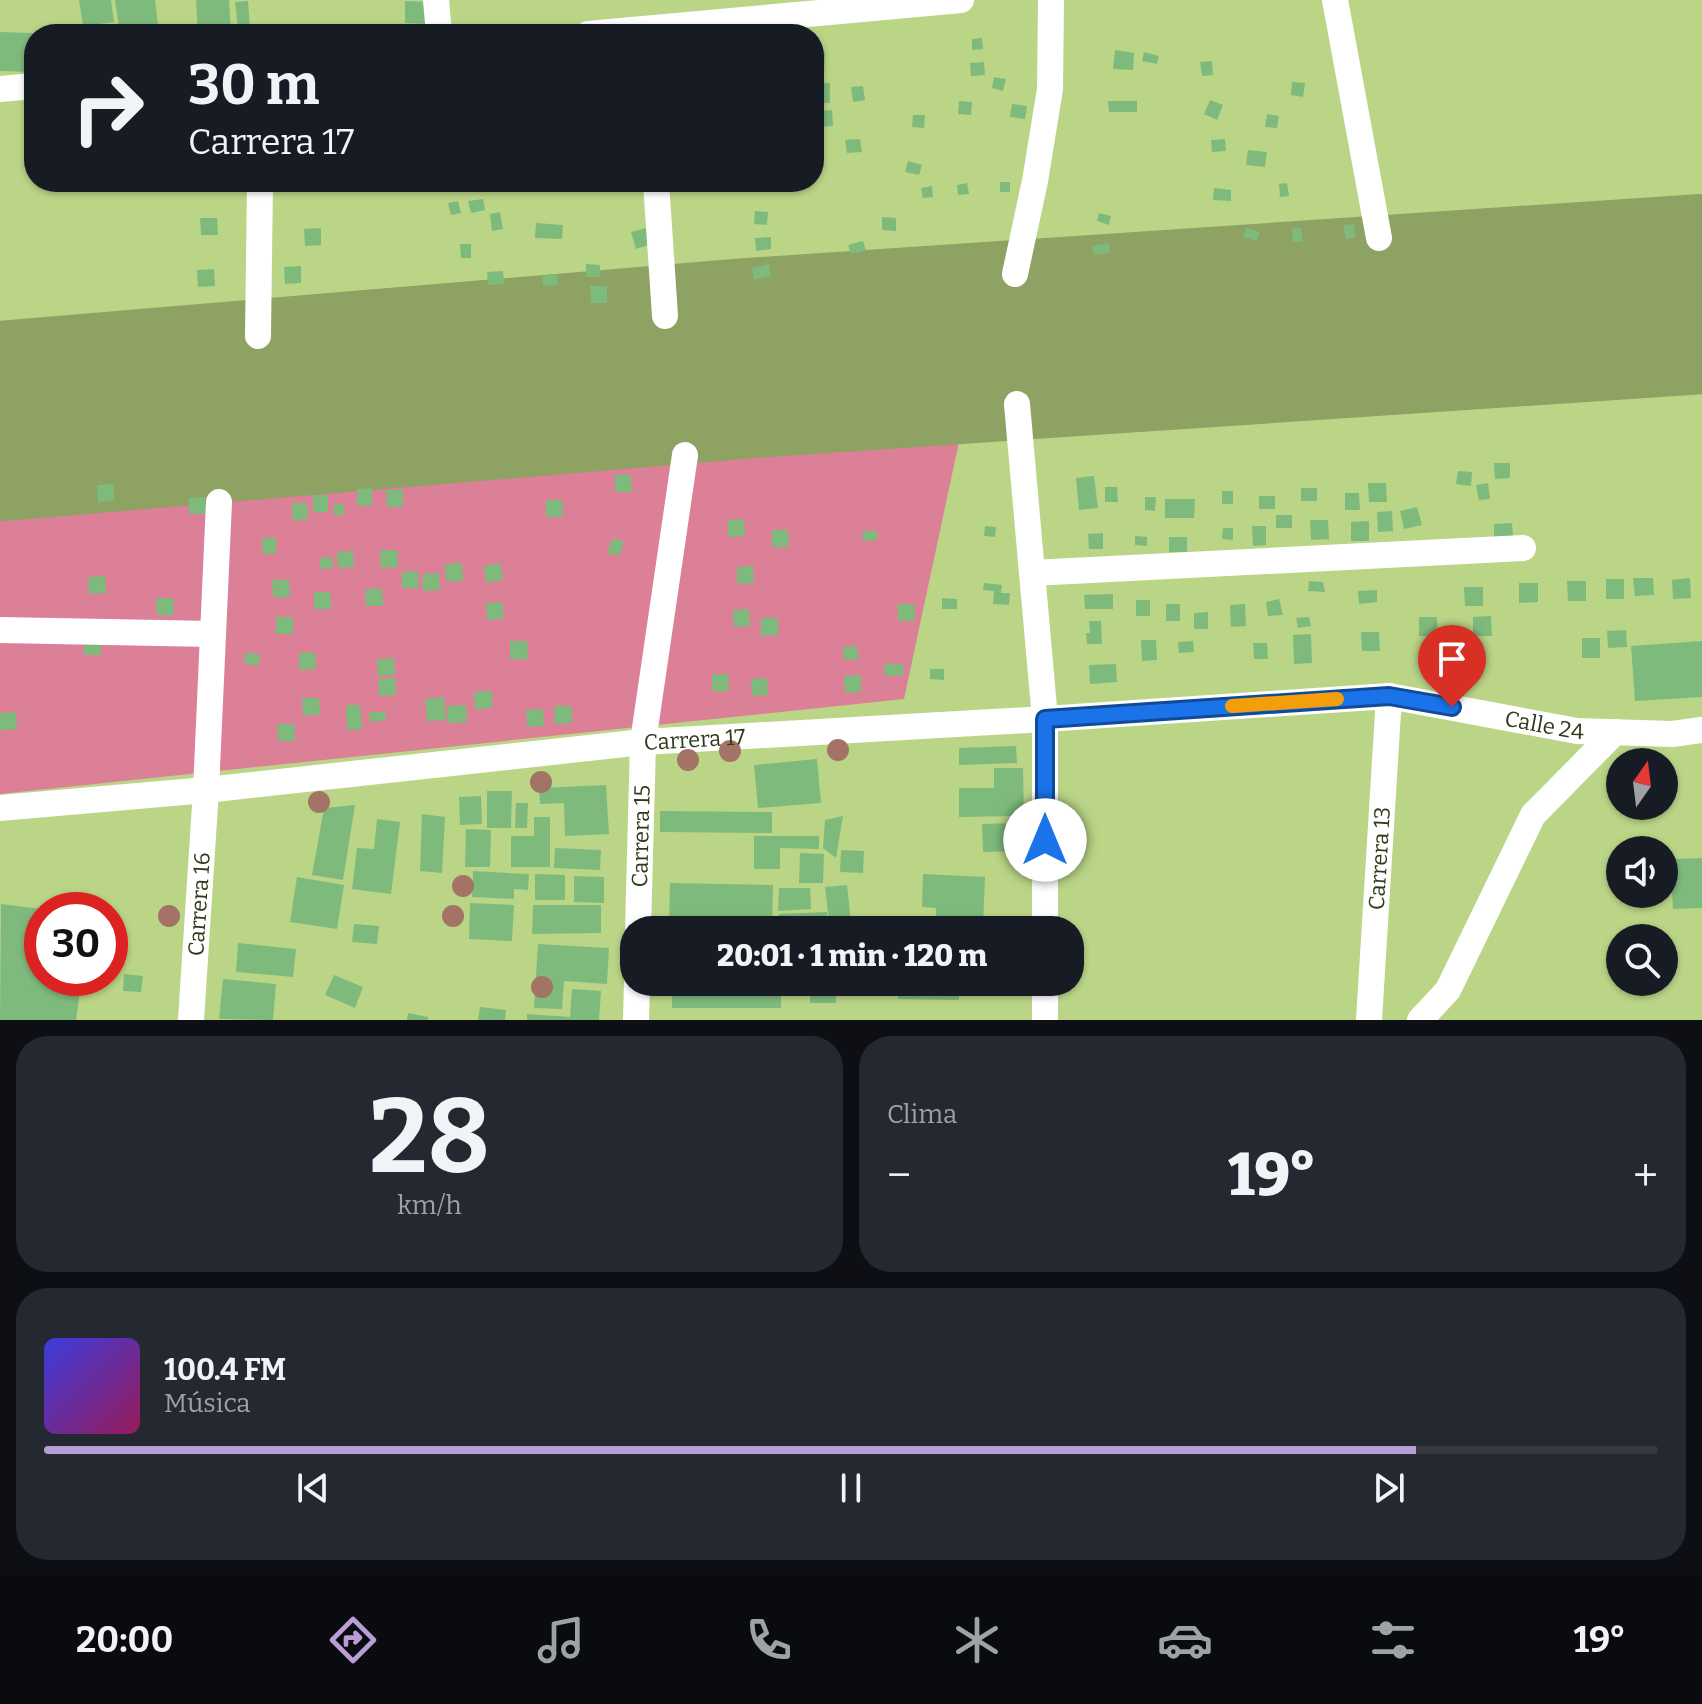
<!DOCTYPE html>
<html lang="es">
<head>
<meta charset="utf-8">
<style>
  :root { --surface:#171b24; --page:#242831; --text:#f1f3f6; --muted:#9ea1a6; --line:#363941; --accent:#b99ed5 }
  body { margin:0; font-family:Bitter,serif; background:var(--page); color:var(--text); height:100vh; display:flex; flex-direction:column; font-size:30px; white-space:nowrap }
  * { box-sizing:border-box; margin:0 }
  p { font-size:26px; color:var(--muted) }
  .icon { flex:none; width:44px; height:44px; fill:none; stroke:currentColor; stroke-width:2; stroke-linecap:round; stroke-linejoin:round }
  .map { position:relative; height:1020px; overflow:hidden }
  .drawer { display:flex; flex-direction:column; gap:16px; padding:16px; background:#0d0f14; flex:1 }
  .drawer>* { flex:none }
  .top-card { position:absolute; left:24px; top:24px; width:800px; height:168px; border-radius:32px; box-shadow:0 2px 6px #0004; background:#171b24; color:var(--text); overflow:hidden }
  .needle { width:52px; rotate:14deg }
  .tools { position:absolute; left:1606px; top:748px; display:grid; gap:16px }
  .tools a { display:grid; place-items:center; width:72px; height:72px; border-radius:50%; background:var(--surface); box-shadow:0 2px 6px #0004; font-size:40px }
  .speed { position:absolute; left:24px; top:892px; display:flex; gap:16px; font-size:40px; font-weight:700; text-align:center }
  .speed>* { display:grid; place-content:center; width:104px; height:104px; border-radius:50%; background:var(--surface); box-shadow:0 2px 6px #0004; line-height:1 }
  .speed .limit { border:12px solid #d22; background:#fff; color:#111 }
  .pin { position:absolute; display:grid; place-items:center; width:68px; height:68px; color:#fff; margin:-82px -34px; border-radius:50% 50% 50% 0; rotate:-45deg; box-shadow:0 0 8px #0007 }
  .pin .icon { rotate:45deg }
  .me { position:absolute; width:88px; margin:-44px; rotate:0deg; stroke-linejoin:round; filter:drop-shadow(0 0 6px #0008) }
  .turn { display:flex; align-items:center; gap:28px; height:168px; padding:0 32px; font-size:36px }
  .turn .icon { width:104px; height:104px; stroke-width:2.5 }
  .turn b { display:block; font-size:56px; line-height:68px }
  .big { font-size:60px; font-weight:800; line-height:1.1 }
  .drawer .tile { flex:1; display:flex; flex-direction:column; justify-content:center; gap:12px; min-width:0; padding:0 28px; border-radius:32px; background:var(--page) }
  .drawer .dial { align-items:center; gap:0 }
  .dial b { font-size:104px; line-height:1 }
  .song { display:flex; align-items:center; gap:24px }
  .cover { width:96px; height:96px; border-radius:12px; background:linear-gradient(135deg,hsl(240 70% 55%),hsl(330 70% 35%)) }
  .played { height:8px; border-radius:4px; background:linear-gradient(90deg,var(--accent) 85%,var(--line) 85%) }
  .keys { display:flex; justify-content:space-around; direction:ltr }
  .heat { display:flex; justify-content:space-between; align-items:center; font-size:44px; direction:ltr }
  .drawer .tiles { flex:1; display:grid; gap:16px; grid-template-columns:1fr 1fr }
  .tile:last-child { grid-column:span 2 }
  .trip { position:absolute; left:620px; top:916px; width:464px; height:80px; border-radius:32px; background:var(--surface); box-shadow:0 2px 6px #0004; font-weight:800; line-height:80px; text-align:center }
  .dock { display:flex; height:128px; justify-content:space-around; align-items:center; background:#090b0e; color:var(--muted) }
  .dock .icon { width:56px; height:56px }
  .dock .current { color:var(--accent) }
  .dock b { font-size:36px; color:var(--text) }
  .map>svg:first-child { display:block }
</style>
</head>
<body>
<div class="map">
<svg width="1702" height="1020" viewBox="0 0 1702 1020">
  <rect width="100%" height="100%" fill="#bbd587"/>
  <path fill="#dc8098" d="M968,400l-64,299 -904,95v-283z"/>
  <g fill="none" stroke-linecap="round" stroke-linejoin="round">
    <path stroke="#8da263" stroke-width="200" d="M0,421l750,-63 952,-64"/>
  </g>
  <path fill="#7fba7d" d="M79,0h32l3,22 -31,4z
    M115,0h40l4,33 -39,1z
    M196,0h33l2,33 -33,1z
    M248,1l2,28h-12l-3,-27z
    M405,1l26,1v22l-26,-1z
    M35,30h32v4h-32z
    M0,32l32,1 -1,39 -31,-1z
    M982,38l1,11 -11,1v-11z
    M1115,50l19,3 -1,17 -20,-1z
    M814,51l11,1 -1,21 -10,-1z
    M1144,52l15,4 -2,8 -15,-3z
    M1212,61l1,14 -11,1 -2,-14z
    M984,62l1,13 -14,1 -1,-13z
    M994,77l12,2 -3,12 -11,-3z
    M1292,82l13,1 -2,14 -12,-2z
    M814,83h16v20h-16z
    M863,86l2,14 -12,2 -2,-15z
    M1210,100l13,5 -6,15 -13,-6z
    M959,101l13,1 -1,13 -13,-1z
    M1108,101h29v11h-28z
    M1012,104l15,2 -2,13 -15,-2z
    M832,110l1,16 -14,1 -1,-16z
    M1267,114l12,2 -2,12 -12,-1z
    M913,115h12l-1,13 -12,-1z
    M860,139l2,13 -15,1 -2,-13z
    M1225,139l1,12 -14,1 -1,-12z
    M1248,150l19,2 -2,15 -19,-2z
    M908,161l14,4 -3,10 -14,-3z
    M1000,182h10v10h-10z
    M967,183l2,11 -11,1 -1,-10z
    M1287,183l2,13 -9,1 -1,-13z
    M932,186l1,11 -10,1 -2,-10z
    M1214,188l17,2v11l-18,-1z
    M483,199l2,11 -14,3 -3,-12z
    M458,201l3,12 -10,2 -3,-12z
    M755,211l13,1 -1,13 -13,-1z
    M500,212l3,17 -11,2 -2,-17z
    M1099,213l12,3 -2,9 -12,-4z
    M882,217l14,1v13l-14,-1z
    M200,218h17l1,17h-17z
    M536,223l27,2 -1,14 -27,-1z
    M1354,224l2,13 -10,2 -3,-13z
    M321,228v17l-16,1 -1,-17z
    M647,228l5,16 -16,5 -5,-17z
    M1246,228l14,4 -3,9 -14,-4z
    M1301,228l2,14h-10l-1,-13z
    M771,237v12l-15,2 -1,-13z
    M863,241l3,10 -15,3 -3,-9z
    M1109,243l1,10 -16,2 -2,-9z
    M460,244h11v14h-10z
    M586,264l14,1v12h-14z
    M769,264l2,12 -17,4 -2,-12z
    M301,266v17l-16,1 -1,-17z
    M214,269l1,17 -17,1 -1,-17z
    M503,271l1,13 -16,1 -1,-13z
    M557,274l1,11 -15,1 -1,-10z
    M590,286h17v17h-16z
    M1494,463h16v15l-15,1z
    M1458,471l14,1 -1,14 -15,-2z
    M615,475h16l1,17h-17z
    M1094,476l4,32 -19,2 -3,-32z
    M1368,483h18l1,19h-18z
    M1488,483l2,16 -11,1 -3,-15z
    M114,484v17l-16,1 -1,-17z
    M1105,487h12l1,15h-13z
    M372,488v17l-15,1v-17z
    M1301,488h16v13h-16z
    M386,490h17v17h-16z
    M1222,491h11v13h-11z
    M1345,493h14l1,17h-15z
    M313,495h15v17h-15z
    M1259,496h16v13h-16z
    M205,497l1,17h-17v-16z
    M1145,497h11l-1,14 -10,-1z
    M1165,499h30l-1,19h-29z
    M546,500h16l1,17h-17z
    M292,503h15l1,16 -15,2z
    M344,504v11h-10l-1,-10z
    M1417,507l5,18 -18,4 -4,-18z
    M1392,511l1,20 -15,1 -1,-20z
    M1276,515h16v13h-16z
    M744,519l1,17 -17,1v-17z
    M1310,520h18l1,19 -18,1z
    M1369,521v20h-18v-19z
    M1512,523l1,14 -19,1v-14z
    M985,526l11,1 -1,10 -11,-1z
    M1252,526h14v19l-13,1z
    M1223,528h10v12l-11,-1z
    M772,530h16l1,17h-17z
    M863,531h14v9l-14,1z
    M1103,533v16h-14l-1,-15z
    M1135,536l12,1v9l-12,-1z
    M1169,537h18v15h-18z
    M262,538h14v16h-13z
    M613,538l11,4 -5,14 -12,-3z
    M380,550h17l1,17 -17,1z
    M353,551l1,16 -16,1 -1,-16z
    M332,557l1,11 -13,1v-11z
    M462,563l1,18h-17l-1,-17z
    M500,563l3,17 -17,3 -2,-17z
    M753,566l1,17 -17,1v-17z
    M418,571l1,17h-17v-16z
    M439,573l1,17 -17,1v-17z
    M105,576l1,17 -17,1 -1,-17z
    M1633,578h20l1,17 -19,1z
    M1690,578l1,20 -18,1 -1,-19z
    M1606,579h18v20h-18z
    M272,580h17l1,17h-17z
    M1309,581l14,1 2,10 -17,-1z
    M1567,581h19v20h-18z
    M984,583l18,2 -1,8h9l-1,12 -16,-1 1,-13 -11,-1z
    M1519,583h19v19l-19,1z
    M1464,587h19v19h-18z
    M365,589h17l1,17h-17z
    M1377,590v12l-18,2 -1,-13z
    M314,592h16l1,17h-17z
    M1113,594v15h-28l-1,-14z
    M156,598h17l1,17h-17z
    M942,598l15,1v10h-15z
    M1279,599l4,16 -15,1 -2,-14z
    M1136,600h14v16h-14z
    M503,602v17l-16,1 -1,-17z
    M898,604h16l1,17h-17z
    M1166,604h14v17h-14z
    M1245,604l1,22 -15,1 -1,-22z
    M749,609l1,17 -16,1 -1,-17z
    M1208,612v17h-14v-16z
    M1491,616l1,20h-19v-19z
    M276,617h17v17h-17z
    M1309,617l2,9 -13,2 -2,-10z
    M1419,617h18l1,20 -19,-1z
    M761,618h17v17l-17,1z
    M1089,621h12l1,23h-15l-1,-11h4z
    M1626,630l1,17 -19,1 -1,-17z
    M1361,632h18l1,19h-18z
    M1311,634l1,29 -18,1 -1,-29z
    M84,638h16l1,17h-17z
    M1582,638h18v20h-18z
    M1141,640h15l1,20 -15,1z
    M510,641h17l1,18h-18z
    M1193,641l1,11 -15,1 -1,-11z
    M1702,641v56l-67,4 -4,-55z
    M1253,643h14l1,16h-14z
    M856,646l4,13 -16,1 -1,-13z
    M246,652l14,3 -2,11 -14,-3z
    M315,652l1,17 -17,1v-17z
    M394,658l1,17 -17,1 -1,-17z
    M884,664h19l1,11 -19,1z
    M1116,664l1,18 -27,2 -1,-19z
    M930,669h14v11l-14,-1z
    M712,674h16l1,17h-17z
    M861,675v17l-16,1 -1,-17z
    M395,678l1,17 -17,1 -1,-17z
    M767,678l1,17 -16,1 -1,-17z
    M492,691v17l-17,1 -1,-17z
    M444,697l2,23 -19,1 -2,-22z
    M302,698h17l1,17h-17z
    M346,705h14l2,24 -15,1z
    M466,705l1,17 -19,1 -1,-17z
    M554,706h17l1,17 -17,1z
    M543,709l1,17 -17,1 -1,-17z
    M16,712l1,17 -17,1v-17z
    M369,712h16l1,8 -16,2z
    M277,724h17l1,17h-17z
    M1016,746l1,17 -58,2v-17z
    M817,759l4,44 -63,5 -4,-43z
    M994,768h29l1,48 -65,1v-29h35z
    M606,785l3,49 -44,2 -1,-33 -24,1 -1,-16z
    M487,791h25l-1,37h-24z
    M481,796l1,28 -22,1 -1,-28z
    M516,803h12l-1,25h-12z
    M355,805l-12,75 -31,-5 12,-67z
    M660,811l112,1v21l-112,-1z
    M422,814l23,3 -3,56 -22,-2z
    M843,816l-7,42 -13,-10 2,-28z
    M534,817h16v50h-39v-31h23z
    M377,819l23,3 -9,72 -39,-5 5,-41 17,1z
    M1016,823l1,28 -34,1 -1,-28z
    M466,829l25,1 -1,37h-25z
    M754,836h65v13l-39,-1v21h-26z
    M555,848l46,2 -1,20 -46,-2z
    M841,850l23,1 -1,22 -23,-1z
    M800,853l24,1 -1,29h-24z
    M1702,858v50l-29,1 -3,-50z
    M473,871l56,3 -1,16 -14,-1v10l-42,-2z
    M535,874l30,1v25h-30z
    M923,874l62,3 -2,48 -47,-2v-15l-14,-1z
    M574,876l30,1v26l-30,-1z
    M297,877l47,8 -7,44 -47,-7z
    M670,883l103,2 -1,45h-103z
    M847,885l5,45h-22l-5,-43z
    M779,888h31l1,21 -33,2z
    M72,893l20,2 -1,15h-36l1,-8 14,2z
    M470,903l44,2 -2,36 -43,-2z
    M1,904l41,5v69h40l-6,42h-76z
    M533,905h68v28l-69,1z
    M827,912l1,18h-48l-1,-16z
    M354,924l25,2 -2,18 -25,-2z
    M238,943l58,6 -3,28 -57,-5z
    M538,944l71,4 -2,36 -43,-3 -2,28 -28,-1z
    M124,974l19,2 -2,16 -18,-1z
    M334,975l29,12 -8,21 -30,-13z
    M223,979l53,5 -3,36 -54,-1z
    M672,982h109v26h-109z
    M810,982h25l1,21h-26z
    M898,982h61v18l-61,-1z
    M572,989l29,2 -2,29h-72v-6l43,3z
    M480,1007l26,3 -1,10h-27z
    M408,1013l20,4v3h-21z"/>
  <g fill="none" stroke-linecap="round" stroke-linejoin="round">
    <g stroke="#fff" stroke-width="26">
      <path d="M436,0l3,34"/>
      <path d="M1335,0l44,238"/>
      <path d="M588,34l373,-34"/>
      <path d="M0,89l34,-3"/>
      <path d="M656,182l9,134"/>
      <path d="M1015,274l20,-93 15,-92 1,-89"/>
      <path d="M258,336l2,-154"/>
      <path d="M1017,404l28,315v211"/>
      <path d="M1032,573l491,-25"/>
      <path d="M0,630l213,4"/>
      <path id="s1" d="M0,808l206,-18 437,-48 402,-23 344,-23 188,35 95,3 30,-4"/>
      <path id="s2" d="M638,930l5,-188 42,-287"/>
      <path id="s3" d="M191,1020l15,-230 13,-288"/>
      <path d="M636,1020l1,-38"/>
      <path d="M1045,1020v-38"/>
      <path id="s4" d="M1369,1020l20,-324"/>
      <path d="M1420,1020l28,-30 85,-175 82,-83"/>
    </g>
  </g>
  <g fill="#a37466">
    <circle cx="838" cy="750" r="11"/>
    <circle cx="730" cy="751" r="11"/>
    <circle cx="688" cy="760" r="11"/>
    <circle cx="541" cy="782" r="11"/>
    <circle cx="319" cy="802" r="11"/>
    <circle cx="463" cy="886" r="11"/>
    <circle cx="169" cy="916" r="11"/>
    <circle cx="453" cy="916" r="11"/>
    <circle cx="542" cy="987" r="11"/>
  </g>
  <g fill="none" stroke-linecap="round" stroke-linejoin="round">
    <defs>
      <path id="route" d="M1045,840v-121l344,-23 63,11"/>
    </defs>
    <use href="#route" stroke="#114b97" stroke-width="20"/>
    <use href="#route" stroke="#1a73e8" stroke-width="14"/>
    <path stroke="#f59e0b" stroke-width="14" d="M1232,706l105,-7"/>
  </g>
  <g text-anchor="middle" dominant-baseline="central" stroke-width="8" stroke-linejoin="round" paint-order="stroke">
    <g font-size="22" fill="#303a1a" stroke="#c8e294">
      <text stroke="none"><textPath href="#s1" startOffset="1552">Calle 24</textPath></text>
      <text stroke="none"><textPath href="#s1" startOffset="698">Carrera 17</textPath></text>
      <text stroke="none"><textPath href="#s2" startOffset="94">Carrera 15</textPath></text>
      <text stroke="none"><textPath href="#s4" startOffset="162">Carrera 13</textPath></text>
      <text stroke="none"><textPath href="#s3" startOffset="116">Carrera 16</textPath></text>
    </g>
  </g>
</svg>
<div class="tools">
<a><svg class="needle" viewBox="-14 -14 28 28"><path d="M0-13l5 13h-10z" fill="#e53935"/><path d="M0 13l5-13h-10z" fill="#9ea1a6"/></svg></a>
<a><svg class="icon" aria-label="sound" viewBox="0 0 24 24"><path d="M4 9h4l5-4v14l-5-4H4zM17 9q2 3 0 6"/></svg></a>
<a><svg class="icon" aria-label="search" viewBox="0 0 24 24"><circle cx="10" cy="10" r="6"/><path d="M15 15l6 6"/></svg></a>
</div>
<div class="speed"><div class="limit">30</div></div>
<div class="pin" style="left:1452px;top:707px;background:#d93025"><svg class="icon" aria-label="arrive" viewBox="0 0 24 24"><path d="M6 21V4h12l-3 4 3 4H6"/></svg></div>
<svg class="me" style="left:1045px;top:840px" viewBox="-20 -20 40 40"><circle r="19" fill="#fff"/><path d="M0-13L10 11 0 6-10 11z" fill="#1a73e8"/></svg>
<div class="trip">20:01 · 1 min · 120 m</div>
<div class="top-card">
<div class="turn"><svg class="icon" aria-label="right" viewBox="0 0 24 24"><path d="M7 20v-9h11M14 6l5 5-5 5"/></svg><div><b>30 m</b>Carrera 17</div></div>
</div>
</div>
<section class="drawer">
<div class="tiles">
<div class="tile dial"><b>28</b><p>km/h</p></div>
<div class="tile"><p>Clima</p>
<div class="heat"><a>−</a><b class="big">19°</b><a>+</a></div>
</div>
<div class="tile">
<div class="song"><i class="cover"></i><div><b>100.4 FM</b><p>Música</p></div></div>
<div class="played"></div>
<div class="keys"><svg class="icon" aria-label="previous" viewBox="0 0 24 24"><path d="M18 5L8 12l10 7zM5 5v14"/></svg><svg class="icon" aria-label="pause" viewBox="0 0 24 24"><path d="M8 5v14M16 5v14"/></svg><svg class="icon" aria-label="next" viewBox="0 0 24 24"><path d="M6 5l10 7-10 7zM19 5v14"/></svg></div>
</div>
</div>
</section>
<nav class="dock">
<b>20:00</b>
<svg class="icon current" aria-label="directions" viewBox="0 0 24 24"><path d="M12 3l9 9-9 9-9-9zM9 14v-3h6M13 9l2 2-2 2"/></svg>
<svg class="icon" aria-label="music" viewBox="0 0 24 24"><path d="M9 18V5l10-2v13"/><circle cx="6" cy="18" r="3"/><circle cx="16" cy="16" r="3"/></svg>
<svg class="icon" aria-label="phone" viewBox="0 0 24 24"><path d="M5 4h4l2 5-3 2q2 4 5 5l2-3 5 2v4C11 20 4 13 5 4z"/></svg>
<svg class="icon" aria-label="climate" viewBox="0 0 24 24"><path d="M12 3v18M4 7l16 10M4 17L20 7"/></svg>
<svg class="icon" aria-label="car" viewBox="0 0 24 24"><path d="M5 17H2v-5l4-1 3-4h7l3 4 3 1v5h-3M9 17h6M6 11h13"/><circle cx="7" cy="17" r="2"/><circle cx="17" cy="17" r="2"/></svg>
<svg class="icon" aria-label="filters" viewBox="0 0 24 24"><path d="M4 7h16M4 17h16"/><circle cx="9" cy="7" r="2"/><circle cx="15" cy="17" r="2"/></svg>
<b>19°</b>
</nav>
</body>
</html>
